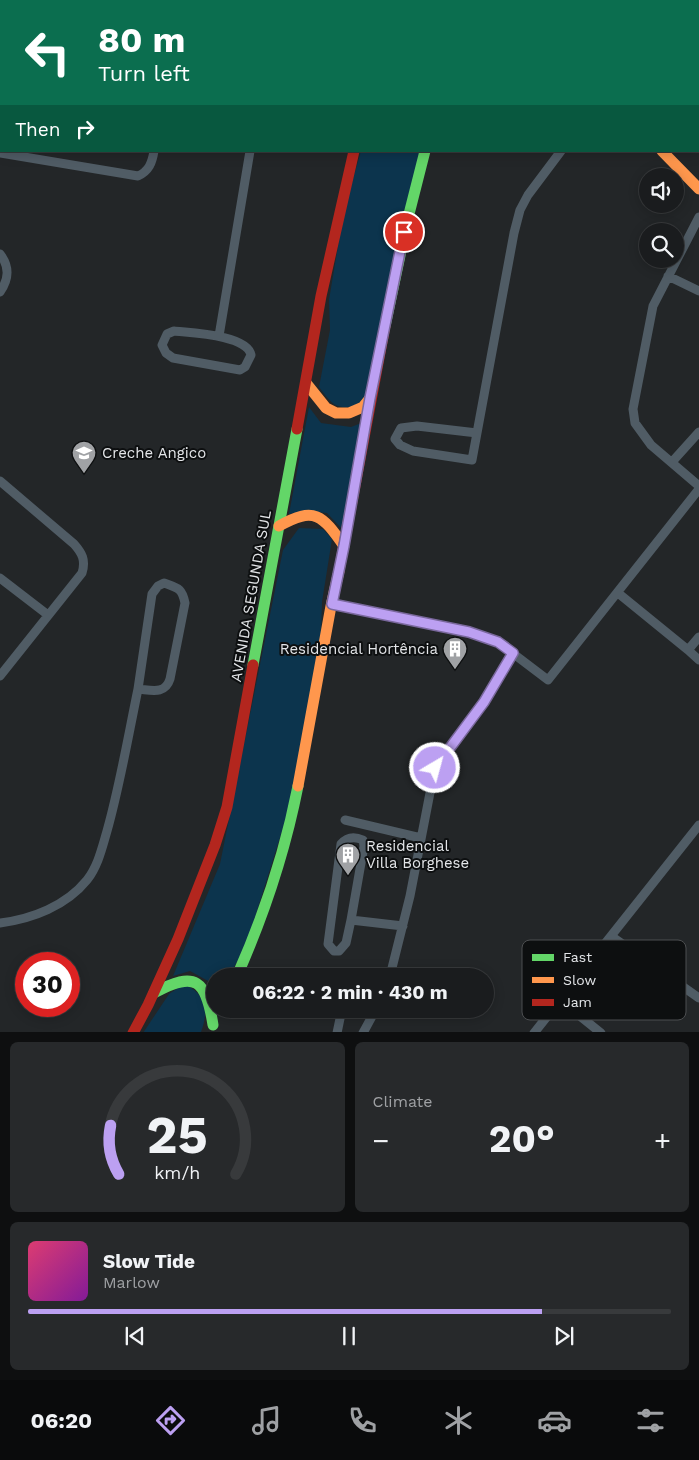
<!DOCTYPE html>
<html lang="en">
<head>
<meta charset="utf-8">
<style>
  :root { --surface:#1a1c1e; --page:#27292b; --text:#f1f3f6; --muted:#9fa1a4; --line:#383a3c; --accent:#bca0f2 }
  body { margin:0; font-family:"Work Sans",sans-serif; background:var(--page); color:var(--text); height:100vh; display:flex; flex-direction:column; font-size:19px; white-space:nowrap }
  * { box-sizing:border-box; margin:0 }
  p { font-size:16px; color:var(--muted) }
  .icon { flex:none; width:28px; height:28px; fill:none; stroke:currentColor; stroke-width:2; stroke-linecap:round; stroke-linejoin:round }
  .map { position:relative; height:1032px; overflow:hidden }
  .side { display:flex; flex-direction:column; gap:10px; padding:10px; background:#0e0f10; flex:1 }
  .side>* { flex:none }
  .top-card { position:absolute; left:0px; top:0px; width:700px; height:152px; box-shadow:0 2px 12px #0003,0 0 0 1px var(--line); background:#0b6e4f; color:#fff; overflow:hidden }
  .fabs { position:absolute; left:639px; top:168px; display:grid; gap:10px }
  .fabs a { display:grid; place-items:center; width:45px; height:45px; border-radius:50%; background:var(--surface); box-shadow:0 2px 12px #0003,0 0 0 1px var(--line); font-size:25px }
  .speed { position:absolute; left:15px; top:952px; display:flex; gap:10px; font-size:25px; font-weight:700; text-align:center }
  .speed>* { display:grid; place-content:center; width:65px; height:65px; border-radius:50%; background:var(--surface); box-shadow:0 2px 12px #0003,0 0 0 1px var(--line); line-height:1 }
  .speed .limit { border:8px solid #d22; background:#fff; color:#111 }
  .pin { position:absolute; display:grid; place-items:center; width:42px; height:42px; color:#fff; margin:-21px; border:2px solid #fff; border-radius:50%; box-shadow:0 1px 5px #0007 }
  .me { position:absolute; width:55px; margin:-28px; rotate:37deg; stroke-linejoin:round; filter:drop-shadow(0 0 4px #0008) }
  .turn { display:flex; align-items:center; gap:18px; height:105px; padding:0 15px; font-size:22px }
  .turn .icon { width:65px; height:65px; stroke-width:2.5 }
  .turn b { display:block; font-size:35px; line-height:42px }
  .then { display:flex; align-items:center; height:48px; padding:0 15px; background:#0003; gap:10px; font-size:19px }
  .big { font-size:38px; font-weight:700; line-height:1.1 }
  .side .tile { flex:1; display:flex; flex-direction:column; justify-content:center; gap:8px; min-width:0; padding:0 18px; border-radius:8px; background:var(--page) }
  .side .dial { align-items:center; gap:0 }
  .dial svg { height:130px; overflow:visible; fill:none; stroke:var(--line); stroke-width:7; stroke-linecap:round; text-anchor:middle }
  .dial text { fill:var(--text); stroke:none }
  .song { display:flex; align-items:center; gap:15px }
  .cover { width:60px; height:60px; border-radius:8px; background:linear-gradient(135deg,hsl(340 70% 55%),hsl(290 70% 35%)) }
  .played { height:5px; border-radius:2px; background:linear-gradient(90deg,var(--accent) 80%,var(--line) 80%) }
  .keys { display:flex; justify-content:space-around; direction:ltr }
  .heat { display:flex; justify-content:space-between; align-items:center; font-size:28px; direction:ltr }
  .side .tiles { flex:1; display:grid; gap:10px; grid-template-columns:1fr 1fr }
  .tile:last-child { grid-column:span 2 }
  .trip { position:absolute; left:206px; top:968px; width:288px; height:50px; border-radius:25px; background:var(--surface); box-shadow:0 2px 12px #0003,0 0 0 1px var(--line); font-weight:700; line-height:50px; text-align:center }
  .menu { display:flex; height:80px; justify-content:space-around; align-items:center; background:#0a0b0c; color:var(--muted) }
  .menu .icon { width:35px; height:35px }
  .menu .on { color:var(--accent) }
  .menu b { font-size:22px; color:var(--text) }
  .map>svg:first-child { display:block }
</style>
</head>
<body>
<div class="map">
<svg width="699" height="1033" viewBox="0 0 699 1033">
  <rect width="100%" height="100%" fill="#232628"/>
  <path fill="#0c344d" d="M361,151h59l-52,242 -10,13c-23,4 -26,-2 -39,-19l11,-57 -1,-30 15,-90z
    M309,407l12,16 30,4 13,-5 -23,106 -14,-15 -20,-2 -18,3z
    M299,528l24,1 9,10 -10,63 -1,34 -33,176 -42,134 -17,30h-14v14l-5,-8 -20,-11 -17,5 47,-112 63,-314z
    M184,984c23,11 25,26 17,48l-58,1 26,-39z"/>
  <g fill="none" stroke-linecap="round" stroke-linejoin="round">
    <path stroke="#505c65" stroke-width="9" d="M38,0l2,1
      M660,0l2,1
      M95,1l1,-1
      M188,1l1,-1
      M294,1l1,-1
      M605,1l1,-1
      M0,57l1,1
      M0,122l1,-2
      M0,153l138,23c11,-5 14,-13 16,-25
      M699,217l-46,89 -20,103 2,14 16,22 48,41
      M0,254c10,13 9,25 0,38
      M668,276l31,15
      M174,331c18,2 73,4 77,24l-6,12 -5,3 -67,-12 -7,-5 -4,-8 5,-11z
      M219,336l31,-185
      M477,433l-60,-7 -16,2 -6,11 5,6 13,6 59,9 5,-27 37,-200 6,-23 8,-15 33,-44
      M672,462l27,-30
      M0,481l74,63c8,9 12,16 8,29l-82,103
      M0,578l48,37
      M164,583c14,5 18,5 21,20l-15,76c-5,16 -19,11 -32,10l14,-95 6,-8z
      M618,593l70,57
      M332,604l137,27 29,11 50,38 151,-191
      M699,637l-11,13 11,10
      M345,820l76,18
      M351,920l-5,23 -7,8h-5l-6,-7 13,-100c6,-7 13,-8 22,-4l1,6 -13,74 52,6
      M0,923c32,-4 66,-17 87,-43 11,-14 15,-32 20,-49 13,-46 21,-94 31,-142
      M611,936l88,62
      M390,976l20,-80 25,-129 49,-65 29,-49
      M560,1000l41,33
      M337,1033l5,-24
      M363,1033l13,-24
      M534,1033l165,-208"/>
    <path stroke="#63d668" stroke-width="11" d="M486,0v1
      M385,326l23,-108 17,-67
      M253,665l44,-236
      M237,976c27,-61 48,-124 61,-190
      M154,993c42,-23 52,-13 59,32"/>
    <path stroke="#ff974d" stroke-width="11" d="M409,0v1
      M662,151l37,38
      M306,383l20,25 10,5h13l14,-6 8,-10
      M279,526c36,-20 43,-11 65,20
      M298,786l33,-180 8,-35"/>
    <path stroke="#b3261e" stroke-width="11" d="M505,0l1,1
      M297,429l24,-133 33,-145
      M339,571l46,-245
      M133,1033l15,-28 30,-66 37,-94 12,-38 26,-142"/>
  </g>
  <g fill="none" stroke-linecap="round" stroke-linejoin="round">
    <defs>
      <path id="route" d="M404,232l-34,166 -26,148 -12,58 137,28 29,10 15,11 -29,49 -49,66"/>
    </defs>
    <use href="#route" stroke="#7a689d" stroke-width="12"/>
    <use href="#route" stroke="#bca0f2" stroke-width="9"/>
  </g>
  <defs>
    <symbol id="school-pin" viewBox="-11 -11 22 30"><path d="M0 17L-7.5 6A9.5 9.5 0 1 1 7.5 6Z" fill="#a0a2a5" stroke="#0d0f10"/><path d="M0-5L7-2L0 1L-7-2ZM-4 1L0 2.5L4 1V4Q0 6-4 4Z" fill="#fff"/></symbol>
    <symbol id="building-pin" viewBox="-11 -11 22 30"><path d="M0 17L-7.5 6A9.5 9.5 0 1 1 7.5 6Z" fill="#a0a2a5" stroke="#0d0f10"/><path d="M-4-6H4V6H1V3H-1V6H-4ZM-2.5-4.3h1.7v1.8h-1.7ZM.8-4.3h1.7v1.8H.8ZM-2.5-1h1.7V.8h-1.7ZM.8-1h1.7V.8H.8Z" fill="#fff"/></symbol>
  </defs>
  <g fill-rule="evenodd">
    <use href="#school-pin" x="70" y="439" width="28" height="38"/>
    <use href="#building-pin" x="441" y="635" width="28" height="38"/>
    <use href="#building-pin" x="334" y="841" width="28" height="38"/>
  </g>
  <g text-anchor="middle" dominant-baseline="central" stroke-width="4" stroke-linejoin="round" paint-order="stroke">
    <g font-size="15" fill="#e3e5e8" stroke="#0d0f10" text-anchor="start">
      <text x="102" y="453">Creche Angico</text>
      <text x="438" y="649" text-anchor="end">Residencial Hortência</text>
      <text x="366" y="846">Residencial<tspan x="366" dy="17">Villa Borghese</tspan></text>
    </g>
    <g font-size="15" fill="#e3e5e8" stroke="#0d0f10">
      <text transform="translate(251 596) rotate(-80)">AVENIDA SEGUNDA SUL</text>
    </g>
  </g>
  <rect x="522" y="940" width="164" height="80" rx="8" fill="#0d0f10" stroke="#4d4f51" stroke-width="1"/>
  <rect x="532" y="954" width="22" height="7" fill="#63d668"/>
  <rect x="532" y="977" width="22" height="6" fill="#ff974d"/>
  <rect x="532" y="999" width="22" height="7" fill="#b3261e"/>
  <g font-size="14" fill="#e3e5e8">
    <text x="563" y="962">Fast</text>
    <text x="563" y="985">Slow</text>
    <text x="563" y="1007">Jam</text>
  </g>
</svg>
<div class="fabs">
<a><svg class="icon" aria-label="sound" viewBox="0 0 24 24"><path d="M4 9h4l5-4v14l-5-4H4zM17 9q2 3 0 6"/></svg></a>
<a><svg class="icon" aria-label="search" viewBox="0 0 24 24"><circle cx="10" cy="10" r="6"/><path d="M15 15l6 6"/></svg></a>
</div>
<div class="speed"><div class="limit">30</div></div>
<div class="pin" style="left:404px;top:232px;background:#d93025"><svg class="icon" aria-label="arrive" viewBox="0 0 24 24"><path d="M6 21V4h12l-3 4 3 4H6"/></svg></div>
<svg class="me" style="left:435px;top:768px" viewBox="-20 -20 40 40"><circle r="17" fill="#bca0f2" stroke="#fff" stroke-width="3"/><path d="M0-11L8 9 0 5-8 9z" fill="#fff"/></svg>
<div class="trip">06:22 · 2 min · 430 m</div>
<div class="top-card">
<div class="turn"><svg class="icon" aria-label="left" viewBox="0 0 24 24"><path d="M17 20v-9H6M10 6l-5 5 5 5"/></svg><div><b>80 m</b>Turn left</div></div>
<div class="then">Then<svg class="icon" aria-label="right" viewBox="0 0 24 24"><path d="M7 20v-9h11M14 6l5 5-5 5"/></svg></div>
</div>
</div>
<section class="side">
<div class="tiles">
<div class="tile dial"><svg viewBox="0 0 100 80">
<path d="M14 69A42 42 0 1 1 86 69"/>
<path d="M14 69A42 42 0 0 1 9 39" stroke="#bca0f2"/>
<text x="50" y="56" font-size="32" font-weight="700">25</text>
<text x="50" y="72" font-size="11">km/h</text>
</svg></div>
<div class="tile"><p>Climate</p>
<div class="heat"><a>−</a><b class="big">20°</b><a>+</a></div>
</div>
<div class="tile">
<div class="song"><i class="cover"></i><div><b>Slow Tide</b><p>Marlow</p></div></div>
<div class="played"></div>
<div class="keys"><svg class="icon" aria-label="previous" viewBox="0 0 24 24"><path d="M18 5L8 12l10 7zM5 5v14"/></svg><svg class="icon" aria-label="pause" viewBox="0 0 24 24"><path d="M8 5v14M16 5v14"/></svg><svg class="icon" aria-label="next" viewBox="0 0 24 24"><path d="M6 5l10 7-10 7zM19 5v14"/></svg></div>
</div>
</div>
</section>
<nav class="menu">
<b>06:20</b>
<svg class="icon on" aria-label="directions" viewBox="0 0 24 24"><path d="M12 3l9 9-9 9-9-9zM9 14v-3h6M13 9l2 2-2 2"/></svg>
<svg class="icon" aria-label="music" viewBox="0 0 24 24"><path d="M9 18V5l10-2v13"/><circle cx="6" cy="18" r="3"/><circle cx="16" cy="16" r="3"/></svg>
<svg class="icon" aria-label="phone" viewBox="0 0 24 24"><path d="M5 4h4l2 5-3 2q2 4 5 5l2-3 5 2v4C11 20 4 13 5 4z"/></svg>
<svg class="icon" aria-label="climate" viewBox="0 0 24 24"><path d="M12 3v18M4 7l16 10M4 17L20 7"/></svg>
<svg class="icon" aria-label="car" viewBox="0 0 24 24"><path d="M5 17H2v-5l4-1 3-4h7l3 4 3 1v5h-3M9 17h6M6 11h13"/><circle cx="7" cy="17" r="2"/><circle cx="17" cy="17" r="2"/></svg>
<svg class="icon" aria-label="filters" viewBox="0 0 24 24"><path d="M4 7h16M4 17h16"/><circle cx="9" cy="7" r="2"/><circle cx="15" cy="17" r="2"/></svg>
</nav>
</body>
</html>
